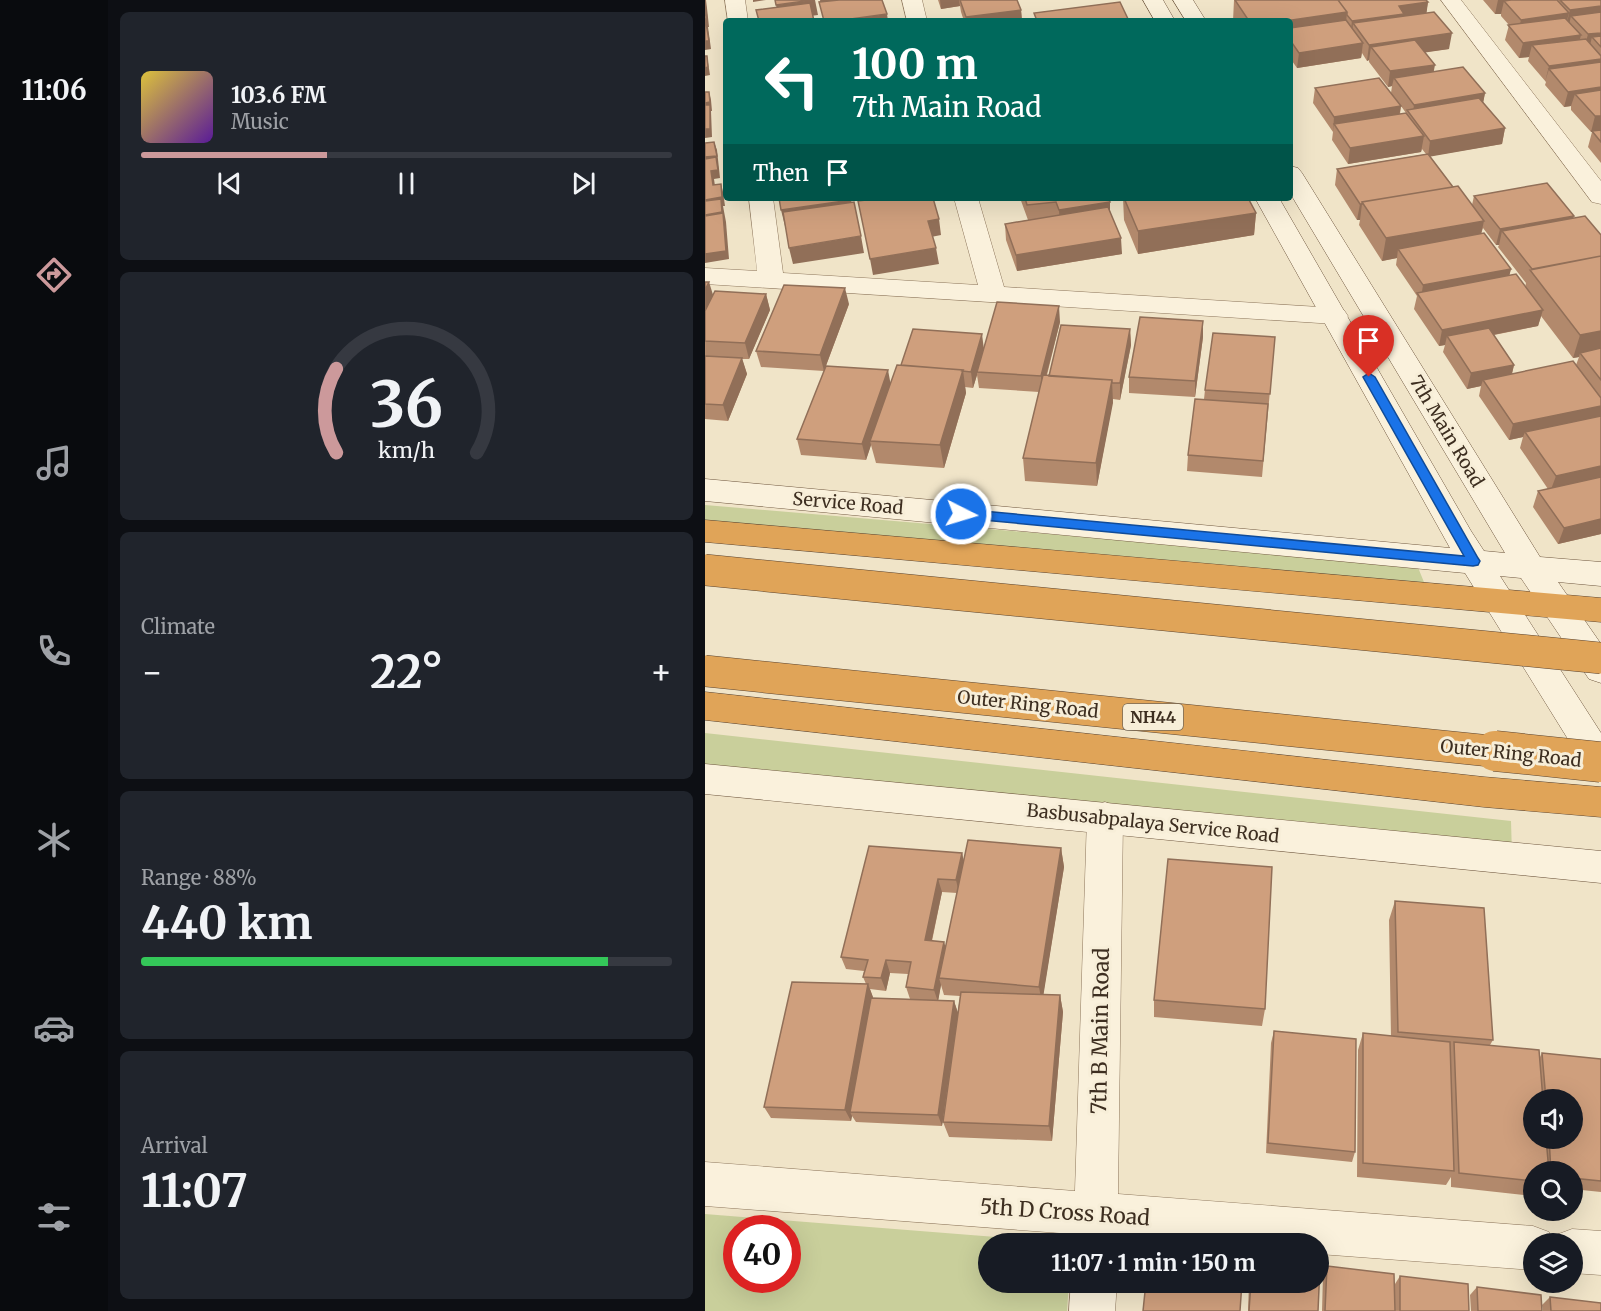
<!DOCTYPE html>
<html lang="en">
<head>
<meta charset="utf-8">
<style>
  :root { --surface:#171b24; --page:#20242c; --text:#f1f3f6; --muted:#9ea1a6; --line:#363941; --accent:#cc999b }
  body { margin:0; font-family:Merriweather,serif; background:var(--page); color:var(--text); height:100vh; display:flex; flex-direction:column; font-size:22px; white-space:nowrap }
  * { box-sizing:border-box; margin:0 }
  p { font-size:20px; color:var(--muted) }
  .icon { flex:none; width:33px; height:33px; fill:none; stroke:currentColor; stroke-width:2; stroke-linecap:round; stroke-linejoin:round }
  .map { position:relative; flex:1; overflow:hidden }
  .side { display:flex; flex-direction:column; gap:12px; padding:12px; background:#0d0f14; width:597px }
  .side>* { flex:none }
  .banner { position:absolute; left:18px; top:18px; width:570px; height:183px; border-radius:6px; box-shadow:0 6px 24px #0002; background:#00695c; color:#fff; overflow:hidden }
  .tools { position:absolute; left:818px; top:1089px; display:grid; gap:12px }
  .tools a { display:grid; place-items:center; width:60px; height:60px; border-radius:50%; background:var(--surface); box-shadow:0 6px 24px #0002; font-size:30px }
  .speed { position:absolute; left:18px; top:1215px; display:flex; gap:12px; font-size:30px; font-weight:700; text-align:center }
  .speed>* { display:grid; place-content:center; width:78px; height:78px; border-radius:50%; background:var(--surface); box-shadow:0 6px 24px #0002; line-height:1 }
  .speed .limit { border:9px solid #d22; background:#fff; color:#111 }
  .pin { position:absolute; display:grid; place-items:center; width:51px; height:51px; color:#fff; margin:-62px -26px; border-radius:50% 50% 50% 0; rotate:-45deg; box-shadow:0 0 6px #0007 }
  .pin .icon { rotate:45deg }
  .me { position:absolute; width:66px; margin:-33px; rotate:95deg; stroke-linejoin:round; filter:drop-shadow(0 0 4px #0008) }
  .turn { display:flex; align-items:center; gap:21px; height:126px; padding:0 30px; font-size:27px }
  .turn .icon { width:78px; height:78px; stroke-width:2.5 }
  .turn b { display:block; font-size:42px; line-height:51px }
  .then { display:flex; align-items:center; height:57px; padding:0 30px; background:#0003; gap:12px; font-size:22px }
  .big { font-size:45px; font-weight:700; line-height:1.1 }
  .side .tile { flex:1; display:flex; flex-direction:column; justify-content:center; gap:9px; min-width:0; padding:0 21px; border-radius:9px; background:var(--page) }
  .side .dial { align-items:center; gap:0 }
  .dial svg { height:156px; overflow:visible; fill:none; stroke:var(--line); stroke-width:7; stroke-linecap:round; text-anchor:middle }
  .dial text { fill:var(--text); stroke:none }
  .song { display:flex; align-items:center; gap:18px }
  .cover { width:72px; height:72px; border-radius:9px; background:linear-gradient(135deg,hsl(50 70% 55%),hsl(270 70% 35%)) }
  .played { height:6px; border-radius:3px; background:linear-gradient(90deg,var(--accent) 35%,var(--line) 35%) }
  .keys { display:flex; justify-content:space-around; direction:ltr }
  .heat { display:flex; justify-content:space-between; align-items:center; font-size:33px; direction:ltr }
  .charge { height:9px; border-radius:4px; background:linear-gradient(90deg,#34c759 88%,var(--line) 0) }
  .trip { position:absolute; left:273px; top:1233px; width:351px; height:60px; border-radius:30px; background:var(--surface); box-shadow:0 6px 24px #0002; font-weight:700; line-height:60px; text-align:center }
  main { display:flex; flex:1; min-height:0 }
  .tabs { display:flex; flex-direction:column; width:108px; justify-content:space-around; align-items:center; background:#090b0e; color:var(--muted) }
  .tabs .icon { width:42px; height:42px }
  .tabs .selected { color:var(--accent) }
  .tabs b { font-size:27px; color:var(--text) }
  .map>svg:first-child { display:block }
</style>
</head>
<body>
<main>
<nav class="tabs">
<b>11:06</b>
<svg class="icon selected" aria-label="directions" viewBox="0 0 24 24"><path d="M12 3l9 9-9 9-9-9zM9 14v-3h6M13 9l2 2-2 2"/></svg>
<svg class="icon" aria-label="music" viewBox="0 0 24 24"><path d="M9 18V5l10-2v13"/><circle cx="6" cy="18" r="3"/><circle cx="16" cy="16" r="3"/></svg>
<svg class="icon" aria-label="phone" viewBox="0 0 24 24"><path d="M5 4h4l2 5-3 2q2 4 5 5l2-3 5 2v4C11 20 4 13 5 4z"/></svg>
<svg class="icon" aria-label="climate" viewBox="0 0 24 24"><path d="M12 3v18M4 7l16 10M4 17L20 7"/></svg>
<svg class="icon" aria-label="car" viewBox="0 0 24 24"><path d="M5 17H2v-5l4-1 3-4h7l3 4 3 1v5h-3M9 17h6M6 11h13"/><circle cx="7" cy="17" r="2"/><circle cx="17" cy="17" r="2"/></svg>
<svg class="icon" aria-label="filters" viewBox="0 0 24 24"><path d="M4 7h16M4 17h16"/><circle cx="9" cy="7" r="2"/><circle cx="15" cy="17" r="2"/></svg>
</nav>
<section class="side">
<div class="tile">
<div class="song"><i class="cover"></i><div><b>103.6 FM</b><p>Music</p></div></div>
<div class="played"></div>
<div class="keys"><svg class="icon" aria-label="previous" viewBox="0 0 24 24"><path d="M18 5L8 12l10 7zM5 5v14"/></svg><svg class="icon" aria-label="pause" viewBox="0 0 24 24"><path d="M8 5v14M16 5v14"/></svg><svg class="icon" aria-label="next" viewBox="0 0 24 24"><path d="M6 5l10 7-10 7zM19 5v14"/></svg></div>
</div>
<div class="tile dial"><svg viewBox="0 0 100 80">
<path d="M14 69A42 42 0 1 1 86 69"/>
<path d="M14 69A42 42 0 0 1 14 26" stroke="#cc999b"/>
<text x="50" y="56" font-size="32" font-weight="700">36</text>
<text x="50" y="72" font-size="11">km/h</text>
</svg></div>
<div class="tile"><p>Climate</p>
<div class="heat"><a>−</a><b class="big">22°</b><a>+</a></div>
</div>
<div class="tile"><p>Range · 88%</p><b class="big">440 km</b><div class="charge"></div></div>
<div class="tile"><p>Arrival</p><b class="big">11:07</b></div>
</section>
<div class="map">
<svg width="896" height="1311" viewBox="0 0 896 1311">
  <rect width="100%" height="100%" fill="#f0e4c8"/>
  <path fill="#c9cf9b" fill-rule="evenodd" d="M0,505l712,60 9,22 -721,-64z
    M0,733l806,88 1,34 -807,-87z
    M0,1214l367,29 -83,1v38l80,1 -2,28h-362zM32,1228h50v52h-50z"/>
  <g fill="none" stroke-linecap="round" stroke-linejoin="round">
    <defs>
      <path id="street" d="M20,0h20l3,21h-20z
        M197,0h20l5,21h-20z
        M736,0h20l140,181v23l-9,-2z
        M44,198h24l10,75 195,12 -24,-87h24l26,89 331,21 9,2 4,6 -4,6 -9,2 -630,-40v-16l52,3z
        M400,802l13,5 5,11 -5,376 415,32 16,6 4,11 3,-8 16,-6 29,2v44l-29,-2v-29h-39v26l-214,-16v-10h-129l-73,-6v6h-44v-10l-368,-28v-44l370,29 12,-373 5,-11z
        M366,1282h46l-2,29h-46z"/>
      <path id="secondary" d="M438,0h20l12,21h-20z
        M468,0h20l13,21h-20z
        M585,166l8,2 4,5 238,384 61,5v24l-43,-4 43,62v39l-12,-4 -68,-101 -21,-2 101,157v45l-12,-5 -124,-200 -760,-72v-22l745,69 -195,-350h24l192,333 13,20 21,2 -215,-360z
        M0,764l896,87v32l-896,-89z"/>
      <path id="highway" d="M0,520l896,78v24l-896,-80z
        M0,692l779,85 117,10v30l-117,-10 -779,-87z"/>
    </defs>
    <use href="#street" stroke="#8d765c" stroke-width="1"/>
    <use href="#secondary" stroke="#6f573f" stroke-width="1"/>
    <use href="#highway" stroke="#5b4430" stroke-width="1"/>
    <use href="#street" fill="#faf1dc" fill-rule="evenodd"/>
    <use href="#secondary" fill="#faf1dc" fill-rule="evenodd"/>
    <use href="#highway" fill="#e0a458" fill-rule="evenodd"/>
    <defs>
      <path id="highway-bridge-far1" d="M0,570l896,88
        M0,671l805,82"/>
      <path id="highway-bridge" d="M790,751l106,11"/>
    </defs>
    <use href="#highway-bridge-far1" stroke="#5b4430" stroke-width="32" stroke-linecap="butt"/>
    <use href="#highway-bridge" stroke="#5b4430" stroke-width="41" stroke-linecap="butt"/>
    <use href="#highway-bridge-far1" stroke="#e0a458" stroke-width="31"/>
    <use href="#highway-bridge" stroke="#e0a458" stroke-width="40"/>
  </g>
  <path fill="#b2896c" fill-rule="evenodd" d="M233,0h79l4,10 1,11h-58l-3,-9 -1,-6 -19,3z
    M529,0l194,2 -2,11 23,36 -24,3 9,20 51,21 -2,9 22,26 -3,16 -72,12 23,31 19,18 2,-9 100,20 -1,2 28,17v299l-43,10 -25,-37 5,-16 10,-2 -28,-41 3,-11 -14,3 -30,-44 2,-10 -14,3 -24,-37 2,-7 -6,1 -25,-37 3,-13 -21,-31 1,-7 -15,3 -23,-36 1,-5h-3l-22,-35 2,-16 89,-15 -4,-5 -1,3 -73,12 -16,-24 1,-8 -20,-29 2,-15 76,5 1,-7 -4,1 -19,-25v-2l-2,1 -5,-8 -1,5 -64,10 -7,-10v-37h-57zM696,106l5,7 -6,1zM778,228l13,17h3l-1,2 28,36 -1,4 -16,-12 2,-6 -30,-35zM836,316l32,42 6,-1 -3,8 -64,9 2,-9 -20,-30 44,-9z
    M778,0h118v163l-13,-16 4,-15h-1l-20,-22v-4l-7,1 -19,-22 1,-3 -18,-21 1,-4 -10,1 -14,-18 4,-15 -8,-9v-2h-6z
    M315,198h88l2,13 12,43 -105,17 -11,-31 -1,-16 23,-4z
    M418,198l133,15 -2,22 -116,19 -14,-34z
    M0,282l8,13 53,-1 4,16 -21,49h-7l5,15 -19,47 -23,-2z
    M144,304l-25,67 -63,-4 -5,-16z
    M355,322l-13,53 2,1 81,-47 1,16 -11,55 -7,-1 -16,87 -72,-5 -2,-23 16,-66 -60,-4 -2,-13 -4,13 -8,-1 1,6 -22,75 -68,-5 -5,-18 -5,15 -65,-5 -4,-16 94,-56 10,-18 83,-18z
    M498,337l-8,60 -66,-4v-16z
    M570,337l-13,140 -75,-6 1,-16 16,-56 1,-9z
    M356,848l3,19 -21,128h17l3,17 -11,129 -103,-4 -6,-15 17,-126 -16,-1 -3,-10 -3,15 16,1 4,12 -16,113 -86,-4 -4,-6 -1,5 -80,-3 -7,-11 102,-123 -3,-7 1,-6 -18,-2 -5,-12 121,-104 2,9zM237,892l15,1 -11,54 -14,-6zM185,973l18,1 -2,13 4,12 -37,-1 -3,-9 16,2z
    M690,901l98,139 -3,5 50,12 2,-4 59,6v133l-29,-3v-17h-39v24l-82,-9v-10l-5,8 -89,-8 1,-127 5,-17 28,3 -2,-116zM828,1100h39v38h-39z
    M449,1000l111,9 -3,17 -108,-9z
    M569,1031l81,121 -3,10 -86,-9 5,-110z
    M622,1266l68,45h-73l1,-36z
    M695,1276l69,35h-74v-27z
    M544,1282h70l-1,29h-70z
    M772,1287l65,24h-71l-1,-16z
    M845,1297l51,14h-58l-1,-6z"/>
  <path fill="#916f58" d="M0,0h1l1,8 2,19h-1l3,22 -6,1z
    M48,0h13l-13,2z
    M107,0h3l3,15 -39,5 -3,-15z
    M115,0h57l-54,15z
    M235,0h19l1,6 -19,3z
    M793,0h55l-49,1 -3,13h-6z
    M723,2l-2,15 -73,6 -1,13h-2l2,-15 47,-15z
    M896,6v15l-30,-5 -2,9 -3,1 4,-16z
    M316,10l1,11h-56v-4z
    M642,12l-2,22 -55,6v-19h-5z
    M864,13l-4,15 -48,7 4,-15z
    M182,14l1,7h-52z
    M747,33l-3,16 -68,10 -10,-12 -2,13 -2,1 2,-16z
    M896,33v14l-9,-10 -3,12 -5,1 4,-16z
    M876,35l-4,16 -45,-6 -3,12 -10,1 4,-15z
    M658,43l-2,15 -64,10 2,-15z
    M2,56l3,19 -5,1v-8z
    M896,59v8l-52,2 -4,13 4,-16z
    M730,65l-3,15 -38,-2 -2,8 -4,1 2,-16z
    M896,87v15l-26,-8 -4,12 -7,1 4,-15z
    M4,92l2,8 1,11h-1l1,26 -7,1v-35z
    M780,93l-3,16 -70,8 2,-12z
    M696,106l-3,16 -64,2 -1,8 1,-15z
    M890,116h6v15l-10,1z
    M800,128l-3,16 -74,13 2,-16z
    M719,136l-3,16 -73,12 2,-16z
    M9,142l3,8 3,28 -6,1 2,14 -3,-8 -2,-14 -6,-5v-9z
    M16,184l2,8 2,14h-2l3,16 3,37 -24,4v-63z
    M153,198h74l-71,16z
    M146,200l4,16 -70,10 -4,-16z
    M405,202v16l-50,8 -1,-16z
    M655,204h2l-2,16h-3z
    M551,213l-2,22 -116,19v-23z
    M869,216l-5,16 -67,-1 -3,14h-3l4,-16z
    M234,219l2,16 -10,2 -3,-16z
    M779,221l-5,22 -81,6 -1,9 -15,3 4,-23z
    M156,236l3,17 -71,11 -4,-16z
    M416,238l1,16 -105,17 -1,-16z
    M231,248l3,16 -66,11 -3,-16z
    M806,269l-4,16 -86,13 2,-13z
    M4,282l5,16 -9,19v-27z
    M140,288l4,16 -25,67 -4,-16z
    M61,294l4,16 -21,49 -4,-16z
    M354,306l1,16 -18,70 -1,-16z
    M838,310l-5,16 -86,17 -5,-7 -2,9 -6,1 3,-16z
    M498,321v16l-8,60v-16z
    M425,329l1,16 -11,55v-17z
    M896,331v21l-21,1 -1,4 -6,1 7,-23z
    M277,334l2,16 -7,22v3l-4,13 -2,-16z
    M37,358l5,16 -19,47 -5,-16z
    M809,365l-4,16 -27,-1 -2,6 -14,3 4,-16z
    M183,370l3,16 -21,55 1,4 -5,15 -4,-16z
    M258,370l3,23 -22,75 -4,-23z
    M407,380l1,23 -16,83 -1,-23z
    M896,406v13l-76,13 -2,5 -14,3 4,-16z
    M896,466v15l-51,11 6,-16z
    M896,519v15l-43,10 6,-16z
    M356,848l3,19 -22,137 -3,-17z
    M257,853l3,14 -6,26 -3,-13z
    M233,879l4,13 -13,61 -4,-13z
    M239,942l4,12 -9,24 2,7 -3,17 -4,-12z
    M181,960l4,13 -4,18 -5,-13z
    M163,984l5,13 -20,115h-3l2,4 -1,5 -6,-11z
    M355,995l3,17 -11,129 -3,-15z
    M249,1001l4,12 -16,113 -4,-11z"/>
  <path fill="#cf9f7d" stroke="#916f58" stroke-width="1.5" d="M70,0h37l-36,5z
    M134,0h43l5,14 -51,7h-12l-5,-19z
    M255,0h57l4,10 -55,7z
    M530,0h103l9,12 -62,9h-36z
    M633,0h88l2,2 -29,4 5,8 -52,7 -5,-6v-3z
    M806,0h46l12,13 -48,7 -17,-19z
    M855,0h41v6l-31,4z
    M415,2l9,19h-92l-3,-8z
    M0,3l2,16h-2z
    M105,3l4,18h-55l-3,-11z
    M729,12l18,21 -83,12 -16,-22z
    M896,12v21l-13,1 -17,-18z
    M175,18l1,3h-20z
    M860,18l16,17 -58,8 -15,-18z
    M641,20l17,23 -64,10 -9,-13v-12z
    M0,23h1l3,18h-4z
    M896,36v11l-9,-10z
    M881,39l15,17v3l-52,7 -17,-21z
    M710,40l20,25 -45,6 -19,-24z
    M0,56h2l1,11 -3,1z
    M896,62v25l-33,5 -19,-23z
    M758,67l22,26 -71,12 -20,-27z
    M674,78l22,28 -67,11 -19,-29z
    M896,90v26h-6l-20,-22z
    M0,92h4l1,10 -5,1z
    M774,98l26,30 -75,13 -23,-31z
    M0,105h5v24h-5z
    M701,113l18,23 -74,12 -16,-24z
    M896,130v12l-9,-11z
    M9,142l3,14 -12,1v-14z
    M723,154l25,33 -91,15v2h-2l-23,-35z
    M11,157l2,13 -7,1 2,14 8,-1 1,13 -17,3v-41z
    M842,183l27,33 -74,13 -26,-33z
    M753,186l26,35 -98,17 -24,-36z
    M74,198h72v2l-70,10z
    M177,198h51l6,21 -11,2 8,27 -66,11 -12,-58z
    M320,198h83l2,4 -51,8 -3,-8 -29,3z
    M419,198h124l8,15 -118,18z
    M16,199l1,13 -17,3v-14z
    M149,202l7,34 -72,12 -6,-36z
    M403,207l13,31 -105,17 -11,-31z
    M18,213l3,38 -21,3v-38z
    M880,216l16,19v21l-69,13 -30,-38z
    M779,233l27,36 -88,16 -25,-36z
    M896,256v75l-21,4 -50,-65z
    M811,274l27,36 -101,20 -25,-37z
    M0,282h4l-4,8z
    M79,285l61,3 -25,67 -64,-4z
    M10,291l51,3 -21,49 -40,-2v-30z
    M292,302l62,4 -18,70 -64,-4z
    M435,317l63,4 -8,60 -66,-4z
    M356,325l69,4 -10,54h-8v-3l-63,-4z
    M784,328l25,37 -43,8 -24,-37z
    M208,329l69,5 -11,38 -9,-1 1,-1 -62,-5z
    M508,333l62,4 -5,57 -65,-4z
    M896,348v32l-21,-27z
    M0,356l37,2 -19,47 -18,-1z
    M868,361l28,37v8l-88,18 -30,-44z
    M192,365l66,5 -23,75 -70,-4z
    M121,366l62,4 -26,74 -65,-5z
    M338,375l69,5 -16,83 -73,-5z
    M490,399l73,5 -5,57 -75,-6z
    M896,416v50l-45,10 -31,-44z
    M896,477v42l-37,9 -26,-37z
    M263,840l93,8 -22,139 -100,-9z
    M164,846l93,7 -6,27 -18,-1 -13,61 19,2 -10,48 -28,-3 5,-25 -25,-2 -5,18 -18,-1 5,-17 -27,-3z
    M463,859l104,8 -7,142 -111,-9z
    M690,901l89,7 9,132 -95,-8z
    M87,982l76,2 -23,126 -81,-3z
    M256,992l99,3 -11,131 -106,-4z
    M166,998l83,3 -16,114 -88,-3z
    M569,1031l82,8 -1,113 -87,-9z
    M658,1033l87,9 4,129 -91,-8z
    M749,1042l85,8 4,50h-10v38h13l3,34h-16v9l-74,-8z
    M837,1053l59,6v122l-29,-3v-6h-21l-2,-34h23v-38h-26z
    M446,1240l31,4h-31z
    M614,1266h1l-2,45h-69l2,-29h68z
    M622,1266l67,8 1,37h-70z
    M695,1276l68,8 1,27h-69z
    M441,1282h96l-2,29h-97z
    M772,1287l64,8 1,16h-64z
    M845,1297l51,6v8h-50z"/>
  <path fill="#1a73e8" stroke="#114b97" stroke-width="1.5" d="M664,373l6,4 103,181 2,3 -2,4 -5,1 -512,-48 -6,-4 6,-5 503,47 -101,-179z"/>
  <g text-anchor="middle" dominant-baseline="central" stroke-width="6" stroke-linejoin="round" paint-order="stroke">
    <rect fill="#f7eed8" stroke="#756857" stroke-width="1.5" x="418" y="704" width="60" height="26" rx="4.5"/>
    <g font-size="16" font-weight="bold" fill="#3d2e20">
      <text x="448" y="717">NH44</text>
    </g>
    <g font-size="18" fill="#3d2e20" stroke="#f7eed8">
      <text transform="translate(742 431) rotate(59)">7th Main Road</text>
      <text transform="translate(143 503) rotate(5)">Service Road</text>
      <text transform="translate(323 704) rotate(6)">Outer Ring Road</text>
      <text transform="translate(806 753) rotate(6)">Outer Ring Road</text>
      <text transform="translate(448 823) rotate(6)">Basbusabpalaya Service Road</text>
    </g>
    <g font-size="21" fill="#3d2e20" stroke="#f7eed8">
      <text transform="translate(395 1031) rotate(-89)">7th B Main Road</text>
      <text transform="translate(360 1212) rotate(4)">5th D Cross Road</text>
    </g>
  </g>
</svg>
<div class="tools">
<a><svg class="icon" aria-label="sound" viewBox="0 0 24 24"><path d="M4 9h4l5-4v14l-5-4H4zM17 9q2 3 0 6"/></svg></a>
<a><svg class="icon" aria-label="search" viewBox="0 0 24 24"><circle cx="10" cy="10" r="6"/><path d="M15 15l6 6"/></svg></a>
<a><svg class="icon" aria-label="layers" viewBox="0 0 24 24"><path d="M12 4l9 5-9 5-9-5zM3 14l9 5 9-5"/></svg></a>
</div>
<div class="speed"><div class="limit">40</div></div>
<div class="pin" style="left:664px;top:377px;background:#d93025"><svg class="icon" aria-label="arrive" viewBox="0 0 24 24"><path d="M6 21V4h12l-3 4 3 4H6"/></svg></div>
<svg class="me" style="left:256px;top:514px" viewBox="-20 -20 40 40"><circle r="17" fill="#1a73e8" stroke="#fff" stroke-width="3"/><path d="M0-11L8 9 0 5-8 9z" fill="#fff"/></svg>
<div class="trip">11:07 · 1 min · 150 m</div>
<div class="banner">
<div class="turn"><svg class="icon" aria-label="left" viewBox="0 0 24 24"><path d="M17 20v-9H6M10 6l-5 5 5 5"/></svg><div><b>100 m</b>7th Main Road</div></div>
<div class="then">Then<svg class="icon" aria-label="arrive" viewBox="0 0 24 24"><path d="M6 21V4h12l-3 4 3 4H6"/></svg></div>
</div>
</div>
</main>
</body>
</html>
